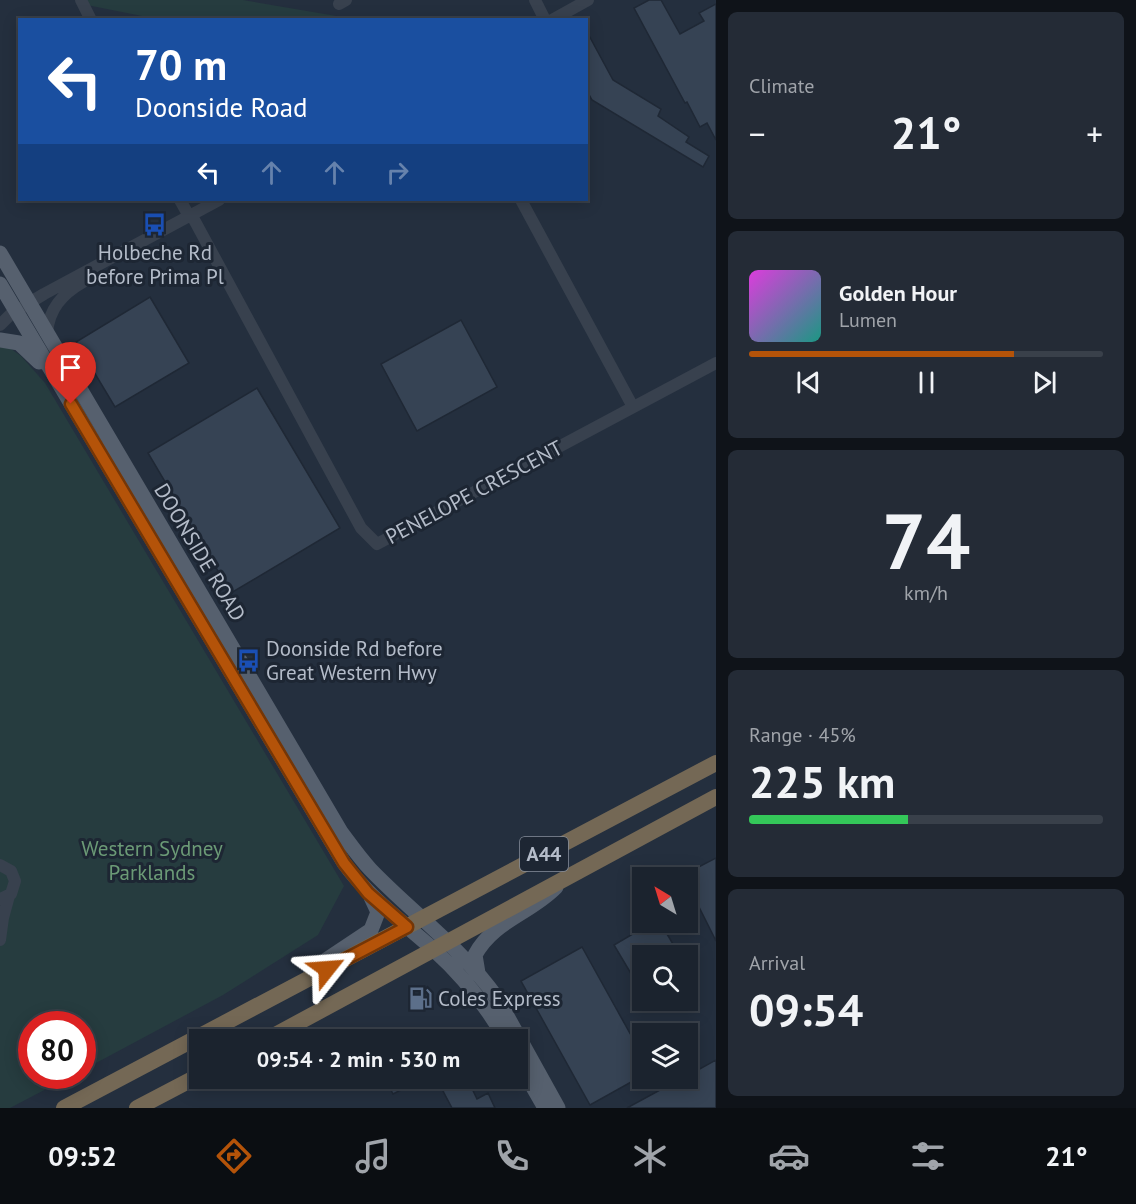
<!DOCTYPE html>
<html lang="en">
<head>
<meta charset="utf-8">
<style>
  :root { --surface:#1b232e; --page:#242b36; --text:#f1f3f6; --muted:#a0a4aa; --line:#39404a; --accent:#b45309 }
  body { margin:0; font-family:"PT Sans",sans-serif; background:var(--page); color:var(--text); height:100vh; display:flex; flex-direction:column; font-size:22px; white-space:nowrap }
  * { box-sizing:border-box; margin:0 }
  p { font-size:20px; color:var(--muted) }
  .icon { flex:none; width:33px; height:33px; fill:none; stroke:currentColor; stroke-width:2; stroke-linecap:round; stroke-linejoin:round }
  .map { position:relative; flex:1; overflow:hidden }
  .side { display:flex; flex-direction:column; gap:12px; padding:12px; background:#0f1319; width:420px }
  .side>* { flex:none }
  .top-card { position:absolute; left:18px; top:18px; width:570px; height:183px; border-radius:0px; box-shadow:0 3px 15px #0003,0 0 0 2px var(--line); background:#1a4fa0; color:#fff; overflow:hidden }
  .needle { width:39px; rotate:322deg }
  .fabs { position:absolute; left:632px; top:867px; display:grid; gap:12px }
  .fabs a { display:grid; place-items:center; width:66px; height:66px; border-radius:0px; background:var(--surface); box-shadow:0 3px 15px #0003,0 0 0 2px var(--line); font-size:30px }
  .speed { position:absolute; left:18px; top:1011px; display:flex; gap:12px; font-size:30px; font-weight:700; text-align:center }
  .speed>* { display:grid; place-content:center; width:78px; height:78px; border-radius:50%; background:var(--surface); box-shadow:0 3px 15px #0003,0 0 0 2px var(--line); line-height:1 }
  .speed .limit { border:9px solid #d22; background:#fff; color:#111 }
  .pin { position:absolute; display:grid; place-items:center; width:51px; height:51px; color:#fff; margin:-62px -26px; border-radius:50% 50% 50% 0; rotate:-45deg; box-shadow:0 0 6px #0007 }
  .pin .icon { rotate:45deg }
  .me { position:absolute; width:66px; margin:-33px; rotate:62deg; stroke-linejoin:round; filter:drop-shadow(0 0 4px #0008) }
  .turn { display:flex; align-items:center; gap:21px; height:126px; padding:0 18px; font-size:27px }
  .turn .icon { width:78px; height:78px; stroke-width:2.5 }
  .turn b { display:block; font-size:42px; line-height:51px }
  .lanes { display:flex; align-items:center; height:57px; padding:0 18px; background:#0003; justify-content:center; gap:30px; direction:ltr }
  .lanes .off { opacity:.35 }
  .big { font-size:45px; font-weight:700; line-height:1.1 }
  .side .widget { flex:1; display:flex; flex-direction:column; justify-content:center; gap:9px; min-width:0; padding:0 21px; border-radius:9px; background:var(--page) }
  .side .dial { align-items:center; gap:0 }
  .dial b { font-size:78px; line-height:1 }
  .song { display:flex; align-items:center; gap:18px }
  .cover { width:72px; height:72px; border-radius:9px; background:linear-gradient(135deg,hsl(300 70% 55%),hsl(170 70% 35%)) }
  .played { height:6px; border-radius:3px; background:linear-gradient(90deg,var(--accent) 75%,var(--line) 75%) }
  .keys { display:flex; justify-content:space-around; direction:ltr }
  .heat { display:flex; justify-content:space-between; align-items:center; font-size:33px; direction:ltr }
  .charge { height:9px; border-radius:4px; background:linear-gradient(90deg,#34c759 45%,var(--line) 0) }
  .trip { position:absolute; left:189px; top:1029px; width:339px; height:60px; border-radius:0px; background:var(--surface); box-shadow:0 3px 15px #0003,0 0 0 2px var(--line); font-weight:700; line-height:60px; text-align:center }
  .tabs { display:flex; height:96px; justify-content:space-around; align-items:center; background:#0b0e12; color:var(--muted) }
  .tabs .icon { width:42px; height:42px }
  .tabs .current { color:var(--accent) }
  .tabs b { font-size:27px; color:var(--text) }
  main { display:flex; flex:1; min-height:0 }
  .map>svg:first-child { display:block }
</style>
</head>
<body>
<main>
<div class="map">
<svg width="716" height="1108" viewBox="0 0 716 1108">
  <rect width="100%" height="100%" fill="#242f3e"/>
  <path fill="#263c3f" d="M75,0h168l111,19h-197l-80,-16z
    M0,341l21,15 24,27 299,503 -26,49 -95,60 -140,75 -1,-46h-50v52h39l-61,32h-10z"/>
  <path fill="#364354" stroke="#1f2835" stroke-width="1.5" d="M649,0h12l19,34 24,-13 -5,-8 17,-9v136l-9,-17 -7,4 -13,-25 -2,1 -51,-95z
    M586,30l27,50 48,29 -3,7 31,21 -3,5 23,14 -6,11 -111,-67 -6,-11z
    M150,297l39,66 -74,44 -39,-65z
    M461,320l36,67 -80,44 -36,-67z
    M257,388l83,140 -109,65 -83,-140z
    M716,858v83l-29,-58v-10z
    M653,922h7l20,34h-38v23l-6,3 -22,-37z
    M582,947l60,108v21l-52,29 -69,-124z
    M716,1060v48h-89l55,-30h5v-2z
    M385,1078h10l6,12 -8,4z
    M467,1078l10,21 11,-6 7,15h-43l-9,-17z"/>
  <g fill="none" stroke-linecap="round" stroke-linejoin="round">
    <path stroke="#38414e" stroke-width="12" d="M81,0l10,20
      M535,0l10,20
      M339,4l7,-4
      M552,20l36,-20
      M180,200l9,16
      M521,200l112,207
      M191,214l170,314 16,16 339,-181
      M0,325l11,-11 33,-20 175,-94
      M47,333c2,-24 15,-39 36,-51
      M0,865l11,6 4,10 -4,13 -11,5
      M0,940l3,-22 6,-22"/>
    <path stroke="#56606e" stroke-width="15" d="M0,253l341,579c9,12 18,25 29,37 41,43 92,79 127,129l61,110
      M0,284l344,579c25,35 59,59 90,87 29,26 52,55 72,90
      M0,340l19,3 20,19
      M311,970l60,-40 7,-18 -7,-15
      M478,973l-3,-18c18,-34 56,-42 81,-68
      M518,1061l27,47"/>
    <path stroke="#746855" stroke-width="16" d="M266,1040l450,-243
      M64,1108l652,-345
      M137,1108l63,-33"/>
  </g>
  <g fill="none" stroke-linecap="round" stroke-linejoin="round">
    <defs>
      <path id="route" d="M71,404l273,459 24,30 39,34 -80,42"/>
    </defs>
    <use href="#route" stroke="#753606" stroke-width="15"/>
    <use href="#route" stroke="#b45309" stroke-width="10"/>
  </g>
  <defs>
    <symbol id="bus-bare" viewBox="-9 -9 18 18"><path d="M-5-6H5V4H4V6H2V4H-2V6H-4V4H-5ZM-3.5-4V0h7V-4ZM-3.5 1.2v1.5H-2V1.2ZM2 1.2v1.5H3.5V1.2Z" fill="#1a4fb4" stroke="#1d2633" stroke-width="2.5" paint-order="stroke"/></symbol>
    <symbol id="fuel-bare" viewBox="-9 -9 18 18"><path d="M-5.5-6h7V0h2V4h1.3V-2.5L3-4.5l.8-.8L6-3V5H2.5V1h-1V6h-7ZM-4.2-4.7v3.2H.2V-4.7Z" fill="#5c6f8a" stroke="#1d2633" stroke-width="2.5" paint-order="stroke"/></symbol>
  </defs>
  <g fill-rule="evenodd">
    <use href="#bus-bare" x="138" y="208" width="33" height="33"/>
    <use href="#bus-bare" x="232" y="644" width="33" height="33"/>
    <use href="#fuel-bare" x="404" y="982" width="33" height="33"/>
  </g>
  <g text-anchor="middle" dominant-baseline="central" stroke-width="6" stroke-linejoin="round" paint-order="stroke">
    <rect fill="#1d2633" stroke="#878f9c" stroke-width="1.5" x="520" y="837" width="48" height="34" rx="4.5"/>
    <g font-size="20" font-weight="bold" fill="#b4bcc9">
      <text x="544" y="854">A44</text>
    </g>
    <g font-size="21" fill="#b4bcc9" stroke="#1d2633" text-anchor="start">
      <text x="155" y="252" text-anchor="middle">Holbeche Rd<tspan x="155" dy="24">before Prima Pl</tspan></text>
      <text x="266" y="648">Doonside Rd before<tspan x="266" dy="24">Great Western Hwy</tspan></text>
      <text x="438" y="998">Coles Express</text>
    </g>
    <g font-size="21" fill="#b4bcc9" stroke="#1d2633">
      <text transform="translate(474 492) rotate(-28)">PENELOPE CRESCENT</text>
      <text transform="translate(200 552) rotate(59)">DOONSIDE ROAD</text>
    </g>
    <g font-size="21" fill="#6b9a76" stroke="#1d2633">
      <text x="152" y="848">Western Sydney<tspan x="152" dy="24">Parklands</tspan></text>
    </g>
  </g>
</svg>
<div class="fabs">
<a><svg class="needle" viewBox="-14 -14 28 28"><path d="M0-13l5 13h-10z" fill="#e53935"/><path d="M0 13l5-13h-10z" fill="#a0a4aa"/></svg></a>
<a><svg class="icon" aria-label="search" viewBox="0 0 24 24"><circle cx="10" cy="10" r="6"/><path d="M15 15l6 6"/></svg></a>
<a><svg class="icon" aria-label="layers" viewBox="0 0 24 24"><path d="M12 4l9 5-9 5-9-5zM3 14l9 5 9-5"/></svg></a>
</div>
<div class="speed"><div class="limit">80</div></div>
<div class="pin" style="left:71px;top:404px;background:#d93025"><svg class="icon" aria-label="arrive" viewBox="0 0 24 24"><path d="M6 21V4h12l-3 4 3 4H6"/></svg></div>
<svg class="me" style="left:327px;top:969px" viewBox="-20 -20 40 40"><path d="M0-17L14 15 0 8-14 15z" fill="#b45309" stroke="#fff" stroke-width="4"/></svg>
<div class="trip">09:54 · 2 min · 530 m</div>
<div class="top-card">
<div class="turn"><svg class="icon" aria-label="left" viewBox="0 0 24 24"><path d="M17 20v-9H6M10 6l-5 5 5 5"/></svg><div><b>70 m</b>Doonside Road</div></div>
<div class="lanes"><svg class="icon" aria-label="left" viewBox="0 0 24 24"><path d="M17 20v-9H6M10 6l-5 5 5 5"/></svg><svg class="icon off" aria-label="ahead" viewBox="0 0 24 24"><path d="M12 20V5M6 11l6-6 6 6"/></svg><svg class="icon off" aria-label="ahead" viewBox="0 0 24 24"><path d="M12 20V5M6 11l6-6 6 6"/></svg><svg class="icon off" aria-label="right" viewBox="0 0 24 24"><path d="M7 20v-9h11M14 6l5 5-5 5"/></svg></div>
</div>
</div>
<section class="side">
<div class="widget"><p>Climate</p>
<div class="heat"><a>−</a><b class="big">21°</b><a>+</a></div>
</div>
<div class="widget">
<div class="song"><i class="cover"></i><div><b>Golden Hour</b><p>Lumen</p></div></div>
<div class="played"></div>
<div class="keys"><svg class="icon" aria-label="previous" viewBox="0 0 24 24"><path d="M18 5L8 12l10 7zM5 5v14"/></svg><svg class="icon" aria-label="pause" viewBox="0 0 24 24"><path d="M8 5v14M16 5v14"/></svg><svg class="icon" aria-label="next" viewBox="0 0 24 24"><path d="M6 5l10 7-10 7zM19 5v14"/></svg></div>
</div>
<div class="widget dial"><b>74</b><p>km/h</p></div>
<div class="widget"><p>Range · 45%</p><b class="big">225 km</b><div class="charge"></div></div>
<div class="widget"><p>Arrival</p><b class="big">09:54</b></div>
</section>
</main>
<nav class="tabs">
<b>09:52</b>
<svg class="icon current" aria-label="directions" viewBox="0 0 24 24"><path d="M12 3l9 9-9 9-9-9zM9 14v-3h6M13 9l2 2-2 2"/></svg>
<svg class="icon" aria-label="music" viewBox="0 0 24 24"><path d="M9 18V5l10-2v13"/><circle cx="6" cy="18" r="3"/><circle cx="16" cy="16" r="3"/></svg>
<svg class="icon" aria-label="phone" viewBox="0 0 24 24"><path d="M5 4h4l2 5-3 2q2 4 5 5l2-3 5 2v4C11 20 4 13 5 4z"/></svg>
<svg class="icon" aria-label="climate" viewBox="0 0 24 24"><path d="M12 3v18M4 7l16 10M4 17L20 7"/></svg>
<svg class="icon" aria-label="car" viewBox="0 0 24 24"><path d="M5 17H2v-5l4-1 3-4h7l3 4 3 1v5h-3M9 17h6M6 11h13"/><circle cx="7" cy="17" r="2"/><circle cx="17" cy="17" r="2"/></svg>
<svg class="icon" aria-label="filters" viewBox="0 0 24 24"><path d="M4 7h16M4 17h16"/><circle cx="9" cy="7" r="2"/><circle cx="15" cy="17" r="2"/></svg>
<b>21°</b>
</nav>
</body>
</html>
